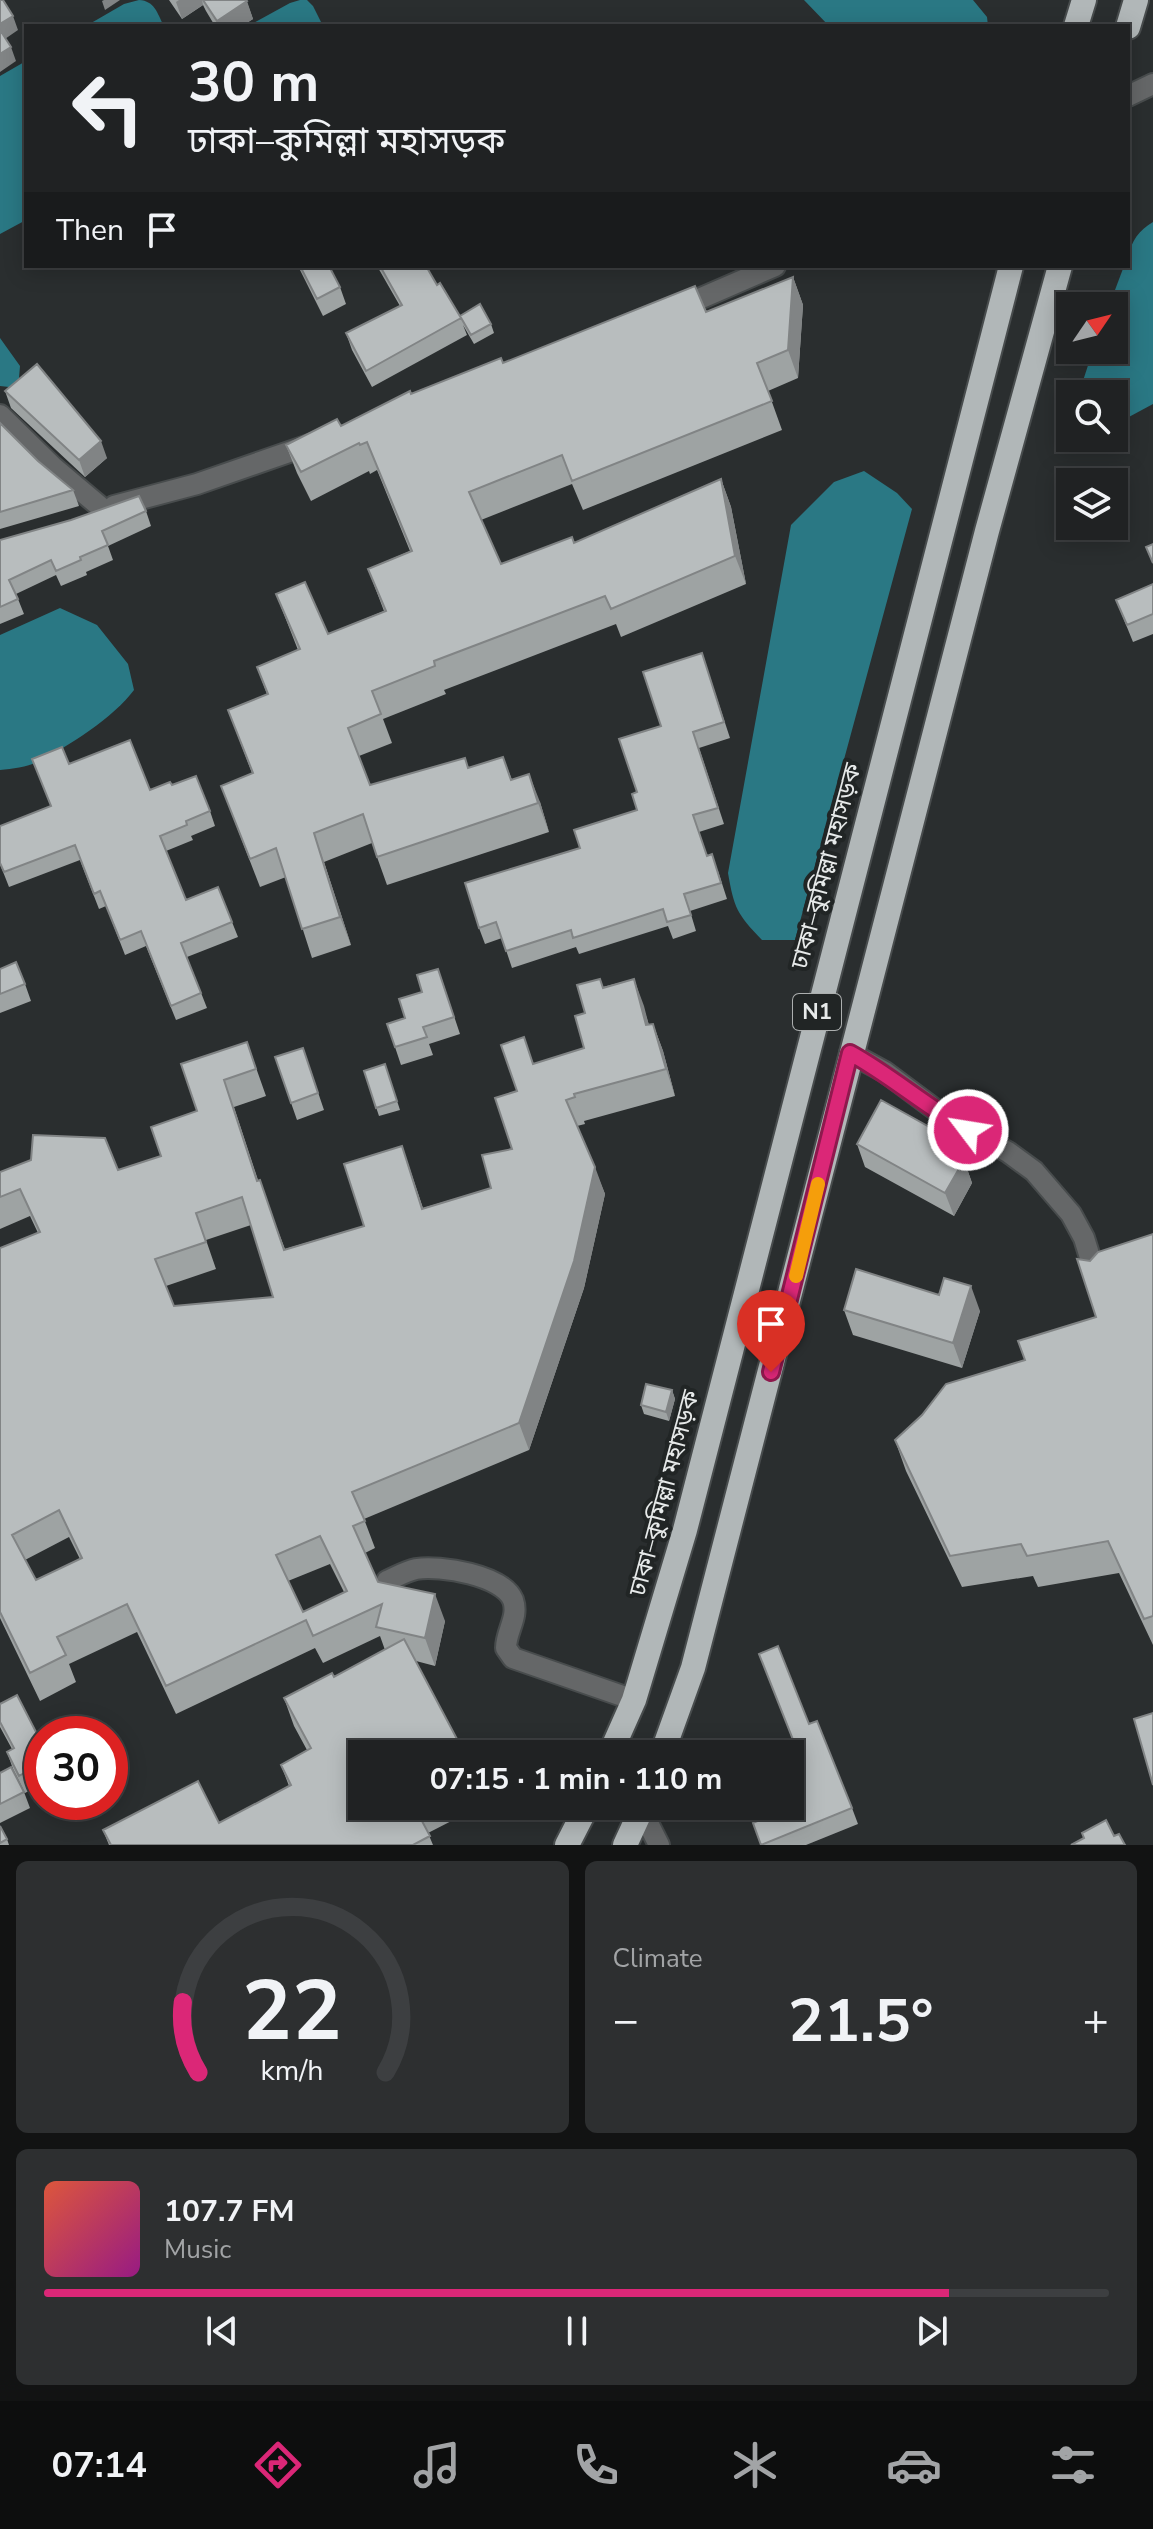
<!DOCTYPE html>
<html lang="en">
<head>
<meta charset="utf-8">
<style>
  :root { --surface:#202223; --page:#2d2f30; --text:#f1f3f6; --muted:#a2a4a6; --line:#3d3f41; --accent:#db2777 }
  body { margin:0; font-family:"Nunito Sans","Noto Sans Bengali",sans-serif; background:var(--page); color:var(--text); height:100vh; display:flex; flex-direction:column; font-size:30px; white-space:nowrap }
  * { box-sizing:border-box; margin:0 }
  p { font-size:26px; color:var(--muted) }
  .icon { flex:none; width:44px; height:44px; fill:none; stroke:currentColor; stroke-width:2; stroke-linecap:round; stroke-linejoin:round }
  .map { position:relative; height:1845px; overflow:hidden }
  .details { display:flex; flex-direction:column; gap:16px; padding:16px; background:#121313; flex:1 }
  .details>* { flex:none }
  .guide { position:absolute; left:24px; top:24px; width:1106px; height:244px; border-radius:0px; box-shadow:0 4px 20px #0003,0 0 0 2px var(--line); background:#202223; color:var(--text); overflow:hidden }
  .needle { width:52px; rotate:55deg }
  .fabs { position:absolute; left:1056px; top:292px; display:grid; gap:16px }
  .fabs a { display:grid; place-items:center; width:72px; height:72px; border-radius:0px; background:var(--surface); box-shadow:0 4px 20px #0003,0 0 0 2px var(--line); font-size:40px }
  .speed { position:absolute; left:24px; top:1716px; display:flex; gap:16px; font-size:40px; font-weight:700; text-align:center }
  .speed>* { display:grid; place-content:center; width:104px; height:104px; border-radius:50%; background:var(--surface); box-shadow:0 4px 20px #0003,0 0 0 2px var(--line); line-height:1 }
  .speed .limit { border:12px solid #d22; background:#fff; color:#111 }
  .pin { position:absolute; display:grid; place-items:center; width:68px; height:68px; color:#fff; margin:-82px -34px; border-radius:50% 50% 50% 0; rotate:-45deg; box-shadow:0 0 8px #0007 }
  .pin .icon { rotate:45deg }
  .me { position:absolute; width:88px; margin:-44px; rotate:301deg; stroke-linejoin:round; filter:drop-shadow(0 0 6px #0008) }
  .turn { display:flex; align-items:center; gap:28px; height:168px; padding:0 32px; font-size:36px }
  .turn .icon { width:104px; height:104px; stroke-width:2.5 }
  .turn b { display:block; font-size:56px; line-height:68px }
  .then { display:flex; align-items:center; height:76px; padding:0 32px; background:#0003; gap:16px; font-size:30px }
  .big { font-size:60px; font-weight:700; line-height:1.1 }
  .details .tile { flex:1; display:flex; flex-direction:column; justify-content:center; gap:12px; min-width:0; padding:0 28px; border-radius:12px; background:var(--page) }
  .details .dial { align-items:center; gap:0 }
  .dial svg { height:208px; overflow:visible; fill:none; stroke:var(--line); stroke-width:7; stroke-linecap:round; text-anchor:middle }
  .dial text { fill:var(--text); stroke:none }
  .song { display:flex; align-items:center; gap:24px }
  .cover { width:96px; height:96px; border-radius:12px; background:linear-gradient(135deg,hsl(10 70% 55%),hsl(310 70% 35%)) }
  .played { height:8px; border-radius:4px; background:linear-gradient(90deg,var(--accent) 85%,var(--line) 85%) }
  .keys { display:flex; justify-content:space-around; direction:ltr }
  .heat { display:flex; justify-content:space-between; align-items:center; font-size:44px; direction:ltr }
  .details .tiles { flex:1; display:grid; gap:16px; grid-template-columns:1fr 1fr }
  .tile:last-child { grid-column:span 2 }
  .trip { position:absolute; left:348px; top:1740px; width:456px; height:80px; border-radius:0px; background:var(--surface); box-shadow:0 4px 20px #0003,0 0 0 2px var(--line); font-weight:700; line-height:80px; text-align:center }
  .dock { display:flex; height:128px; justify-content:space-around; align-items:center; background:#0d0e0e; color:var(--muted) }
  .dock .icon { width:56px; height:56px }
  .dock .current { color:var(--accent) }
  .dock b { font-size:36px; color:var(--text) }
  .map>svg:first-child { display:block }
</style>
</head>
<body>
<div class="map">
<svg width="1153" height="1845" viewBox="0 0 1153 1845">
  <rect width="100%" height="100%" fill="#2a2e2f"/>
  <path fill="#2a7884" d="M139,0c16,1 18,13 25,26h-78l38,-22z
    M300,0h7l6,6 10,20h-75l42,-23z
    M804,0h169l14,17 1,9h-159z
    M26,61v159l-26,14v-158z
    M1153,222v182l-39,21v-31h-34v-4l13,-40h21v-44h-5l15,-40h4c0,-20 8,-34 25,-44z
    M0,338l20,28 -1,12 -10,9 -9,-1z
    M864,471l33,22 15,16 -117,431h-33c-25,-26 -28,-32 -34,-67l63,-348 43,-43z
    M60,608l37,17 31,39 6,26c-20,27 -66,57 -97,72 -10,5 -25,7 -37,8v-135z"/>
  <g fill="none" stroke-linecap="round" stroke-linejoin="round">
    <defs>
      <path id="minor" d="M1128,96l25,-12
        M676,309l99,-43
        M0,415l53,52 51,43
        M114,506l83,-22 115,-40
        M850,1053l35,19 63,47 60,33 26,19 37,43 13,24 13,42
        M387,1581c9,-4 19,-10 29,-12 24,-4 87,6 97,31 6,17 -7,31 -7,48l7,10 121,42
        M642,1811l17,34"/>
      <path id="highway" d="M1076,26l8,-26
        M1128,27l8,-27
        M610,1754l24,-54 51,-170 326,-1264
        M662,1754l31,-86 294,-1137 73,-265
        M567,1845l20,-39
        M625,1845l18,-39"/>
    </defs>
    <use href="#minor" stroke="#484c4d" stroke-width="24"/>
    <use href="#highway" stroke="#484c4d" stroke-width="28"/>
    <use href="#minor" stroke="#656768" stroke-width="20"/>
    <use href="#highway" stroke="#b1b7b8" stroke-width="24"/>
  </g>
  <path fill="#9ea3a3" fill-rule="evenodd" d="M169,0h77l7,19 -11,7h-27l-9,-15 -3,-6 -21,14z
    M298,266h31l11,21 6,17 -23,12z
    M377,266h49l11,19 23,33 31,6 3,9 -20,11 -11,-19 4,10 -95,52 -20,-37 -6,-17 54,-27z
    M793,277l10,28 -5,73 -30,13 14,39 -199,80 -11,-26 -91,36 20,44 73,-21 147,-64 10,28 15,77 -125,53 -5,-13 -172,66 2,4 -63,25 9,24 -33,13 11,29 99,-17 34,-11 9,23 28,22 9,30 -162,53 -15,-42 -48,19 27,83 -39,13 -26,-81 -26,10 -39,-101 31,-13 -24,-63 39,-16 -10,-27 41,-17 -22,-56 52,40 56,-23 -16,-42 42,-18 -33,-81 -7,4 -1,-3 -58,30 -14,-28 -11,-28 55,-19 70,-32 92,-31 203,-51z
    M5,391l102,67 -22,19 -74,-69z
    M0,423l38,38 35,29 6,16 -79,23z
    M146,511l5,15 -43,20 5,14 -27,12 1,3 -26,11 -5,-11 -40,19 8,20 -24,10v-84z
    M1153,584v50l-20,8 -17,-42z
    M702,653l28,85 -31,10 25,76 -25,8 8,24 11,15 9,28 -37,12 6,20 -23,8 -5,-13 -89,28 -3,-7 -64,21 -10,-30 -17,6 -6,-16 101,-80 57,-38v-18l24,-66z
    M69,764l81,26 22,-5 38,26 5,15 -24,10 2,4 -27,11 20,49 46,22 6,15 -51,20 20,51 -31,12 -30,-74 -21,9 -19,-49 -7,3 -19,-49 -71,27 -9,-23 50,-58z
    M0,969l25,15 6,17 -31,12z
    M634,979l15,46 4,-1 10,27 12,45 -91,25 1,3 -8,2 28,68 -21,94 -55,162 -165,69 11,29 -10,5 13,29 67,39 -10,45 -19,-5 41,78 5,15h-100v52h102l3,7 -39,20 5,12h-324l-6,-15 116,-7 70,-37 -8,-21 26,-15 -13,-24 -10,-28 50,-21 51,-27 -5,-14 -57,27 -8,-15 -139,66 -39,-82 -68,32 7,18 -36,19 -40,-83v-370l38,-15 -8,-17 -30,13v-57l118,-2 43,-14 36,-45 50,-69 19,54 -32,11 24,73 27,69 79,-23 38,-80 21,62 68,-20 21,-39 5,-58 16,-27 51,-16 1,-35 18,-26zM251,1225l22,72 -99,9 -8,-20 50,-17 -10,-29zM69,1537l11,22 -44,21 -11,-20zM330,1564l14,28 -41,20 -15,-31z
    M444,986l16,48 -31,10 4,11 -32,10 -6,-18 10,-29z
    M303,1048l21,62 -27,10 -22,-63z
    M385,1064l15,46 -21,6 -15,-45z
    M949,1138l6,17 9,5 8,23 -18,33 -89,-49 -8,-23z
    M1153,1234v411l-34,-72 -81,14 -5,-11 -71,11 -56,-116 -11,-31 201,-123 -6,-56z
    M939,1295l41,16 -18,57 -109,-33 -9,-25z
    M672,1390l3,9 -6,22 -25,-7 -3,-9z
    M0,1704l38,32 4,-2v50l-17,9 -12,-24 -6,-17 5,-3 -12,-22z
    M809,1724l43,84 6,16 -52,21h-45l13,-31 29,-49z
    M0,1773l24,19 6,16 -30,15z
    M0,1826l7,13 2,6h-9z"/>
  <path fill="#818485" d="M104,0h16l-15,10 -3,-9z
    M179,0h23l1,5 -21,14 -6,-17z
    M247,1l6,18 -11,7h-24l-1,-5z
    M13,16l5,14 -16,11 -2,-7v-10z
    M11,47l5,14 -16,11v-18z
    M793,277l10,28 -5,73 -10,-28z
    M101,441l6,17 -22,19 -6,-17z
    M721,479l10,28 15,77 -11,-28z
    M529,774l11,28 9,30 -11,-29z
    M314,833l10,29 27,83 -11,-28z
    M634,979l10,27 12,47 -10,-28z
    M653,1024l10,27 12,45 -9,-27z
    M949,1138l8,23 -14,-12z
    M964,1160l8,23 -18,33 -9,-23z
    M595,1167l10,27 -21,94 -55,162 -10,-27z
    M971,1286l9,25 -18,57 -9,-25z
    M672,1390l3,9 -6,22 -3,-9z
    M435,1594l10,27 -10,45 -10,-28z"/>
  <path fill="#b8bdbe" stroke="#818485" stroke-width="2" fill-rule="evenodd" d="M0,0h3l10,16 -13,8z
    M203,0h43l1,1 -30,20z
    M0,30l11,17 -11,7z
    M300,266h29l11,21 -23,12z
    M380,266h46l11,19 3,-2 21,35 -95,53 -20,-38 56,-28z
    M793,277l-5,73 -31,13 15,38 -200,80 -10,-26 -93,37 32,72 71,-27 2,6 147,-64 14,77 -124,53 -6,-13 -171,65 1,5 -63,25 9,23 -33,14 22,57 95,-27 3,10 35,-11 8,23 18,-6 9,29 -161,54 -14,-43 -49,19 26,84 -38,12 -26,-81 -26,11 -29,-73 32,-13 -25,-63 40,-16 -11,-27 43,-18 -24,-55 29,-12 23,52 58,-23 -18,-42 44,-18 -45,-109 -7,3 -1,-2 -58,29 -15,-27 51,-26 4,7 69,-35 1,3 90,-36 2,5 192,-77 11,26z
    M480,304l11,20 -20,11 -11,-19z
    M37,364l64,77 -22,19 -74,-69z
    M0,423l38,38 35,29 -73,22z
    M139,496l7,15 -44,20 6,14 -28,12 1,3 -25,11 -5,-11 -42,20 9,19 -18,8v-67l71,-20z
    M1153,544v19l-7,-16z
    M1153,584v30l-26,11 -11,-25z
    M702,653l22,69 -31,10 25,76 -25,7 14,41 5,-2 9,29 -37,11 7,21 -24,7 -4,-13 -90,29 -2,-8 -65,21 -10,-29 -17,6 -14,-45 115,-35 -6,-18 63,-20 -5,-16 5,-2 -18,-53 42,-13 -18,-54z
    M130,740l20,50 20,-8 2,3 24,-9 14,35 -24,10 1,4 -27,11 26,64 32,-13 14,35 -51,21 20,50 -30,13 -30,-75 -21,9 -20,-49 -6,3 -19,-49 -71,27 -4,-9v-37l51,-20 -19,-47 30,-12 7,17z
    M16,962l9,22 -25,10v-25z
    M438,969l16,48 -31,10 4,10 -32,10 -8,-23 18,-6 -6,-19 23,-7 -5,-17z
    M600,979l3,9 31,-9 12,46 7,-1 13,45 -92,25 1,3 -9,3 29,67 -21,94 -55,162 -167,69 13,29 -12,5 25,56 57,12 -10,44 -49,-11 6,-23 -69,32 -7,-16 -140,66 -39,-82 -70,33 9,18 -36,18 -30,-61v-364l40,-16 -20,-43 -20,8v-25l31,-12 2,-25 72,3 13,32 43,-14 -10,-29 46,-16 -16,-47 66,-22 9,27 -32,11 33,101 3,-1 24,70 80,-24 -20,-62 58,-18 20,63 69,-21 -9,-33 30,-6 -17,-51 22,-7 -16,-46 23,-8 9,27 51,-16 -9,-32 10,-3 -8,-28zM242,1197l31,100 -99,9 -19,-47 51,-17 -10,-29zM59,1510l23,48 -46,22 -24,-45zM320,1536l27,55 -44,21 -27,-57z
    M303,1048l15,45 -27,10 -16,-46z
    M385,1064l12,37 -21,7 -12,-37z
    M881,1100l68,38 -6,11 21,11 -19,33 -88,-49z
    M1153,1234v382l-9,3 -36,-78 -81,15 -6,-12 -71,12 -55,-116 27,-25 24,-31 79,-24 -7,-19 78,-24 -19,-58 13,2 8,-9z
    M856,1269l83,26 5,-17 27,8 -18,57 -109,-33z
    M646,1384l26,6 -6,22 -25,-7z
    M404,1639l53,100 -19,10 3,5h-79v52h52l16,30 -17,9h-302l-8,-15 95,-49 21,42 72,-38 -10,-20 30,-17 -27,-50 48,-25 2,4z
    M778,1646l31,78 8,-3 35,87 -91,37 -8,-22 21,-9 -3,-8h19v-36l13,-5 -44,-111z
    M17,1695l21,41 11,-6 2,4h-9v30l-23,12 -12,-24 7,-4 -14,-26v-18z
    M1153,1713v72l-19,-66z
    M11,1767l13,25 -24,12v-31z
    M1106,1820l8,16 5,-2 6,11h-54l13,-7 -2,-5z
    M0,1826l7,13 -7,4z"/>
  <g fill="none" stroke-linecap="round" stroke-linejoin="round">
    <defs>
      <path id="route" d="M771,1372l79,-319c42,23 76,54 118,77"/>
    </defs>
    <use href="#route" stroke="#8e194d" stroke-width="20"/>
    <use href="#route" stroke="#db2777" stroke-width="14"/>
    <path stroke="#f59e0b" stroke-width="14" d="M796,1276l22,-92"/>
  </g>
  <g text-anchor="middle" dominant-baseline="central" stroke-width="8" stroke-linejoin="round" paint-order="stroke">
    <rect fill="#212525" stroke="#acafaf" stroke-width="2" x="793" y="994" width="48" height="36" rx="6"/>
    <g font-size="22" font-weight="bold" fill="#e7eaea">
      <text x="817" y="1012">N1</text>
    </g>
    <g font-size="24" fill="#e7eaea" stroke="#212525">
      <text transform="translate(826 866) rotate(-75)">ঢাকা–কুমিল্লা মহাসড়ক</text>
      <text transform="translate(664 1493) rotate(-75)">ঢাকা–কুমিল্লা মহাসড়ক</text>
    </g>
  </g>
</svg>
<div class="fabs">
<a><svg class="needle" viewBox="-14 -14 28 28"><path d="M0-13l5 13h-10z" fill="#e53935"/><path d="M0 13l5-13h-10z" fill="#a2a4a6"/></svg></a>
<a><svg class="icon" aria-label="search" viewBox="0 0 24 24"><circle cx="10" cy="10" r="6"/><path d="M15 15l6 6"/></svg></a>
<a><svg class="icon" aria-label="layers" viewBox="0 0 24 24"><path d="M12 4l9 5-9 5-9-5zM3 14l9 5 9-5"/></svg></a>
</div>
<div class="speed"><div class="limit">30</div></div>
<div class="pin" style="left:771px;top:1372px;background:#d93025"><svg class="icon" aria-label="arrive" viewBox="0 0 24 24"><path d="M6 21V4h12l-3 4 3 4H6"/></svg></div>
<svg class="me" style="left:968px;top:1130px" viewBox="-20 -20 40 40"><circle r="17" fill="#db2777" stroke="#fff" stroke-width="3"/><path d="M0-11L8 9 0 5-8 9z" fill="#fff"/></svg>
<div class="trip">07:15 · 1 min · 110 m</div>
<div class="guide">
<div class="turn"><svg class="icon" aria-label="left" viewBox="0 0 24 24"><path d="M17 20v-9H6M10 6l-5 5 5 5"/></svg><div><b>30 m</b>ঢাকা–কুমিল্লা মহাসড়ক</div></div>
<div class="then">Then<svg class="icon" aria-label="arrive" viewBox="0 0 24 24"><path d="M6 21V4h12l-3 4 3 4H6"/></svg></div>
</div>
</div>
<section class="details">
<div class="tiles">
<div class="tile dial"><svg viewBox="0 0 100 80">
<path d="M14 69A42 42 0 1 1 86 69"/>
<path d="M14 69A42 42 0 0 1 8 42" stroke="#db2777"/>
<text x="50" y="56" font-size="32" font-weight="700">22</text>
<text x="50" y="72" font-size="11">km/h</text>
</svg></div>
<div class="tile"><p>Climate</p>
<div class="heat"><a>−</a><b class="big">21.5°</b><a>+</a></div>
</div>
<div class="tile">
<div class="song"><i class="cover"></i><div><b>107.7 FM</b><p>Music</p></div></div>
<div class="played"></div>
<div class="keys"><svg class="icon" aria-label="previous" viewBox="0 0 24 24"><path d="M18 5L8 12l10 7zM5 5v14"/></svg><svg class="icon" aria-label="pause" viewBox="0 0 24 24"><path d="M8 5v14M16 5v14"/></svg><svg class="icon" aria-label="next" viewBox="0 0 24 24"><path d="M6 5l10 7-10 7zM19 5v14"/></svg></div>
</div>
</div>
</section>
<nav class="dock">
<b>07:14</b>
<svg class="icon current" aria-label="directions" viewBox="0 0 24 24"><path d="M12 3l9 9-9 9-9-9zM9 14v-3h6M13 9l2 2-2 2"/></svg>
<svg class="icon" aria-label="music" viewBox="0 0 24 24"><path d="M9 18V5l10-2v13"/><circle cx="6" cy="18" r="3"/><circle cx="16" cy="16" r="3"/></svg>
<svg class="icon" aria-label="phone" viewBox="0 0 24 24"><path d="M5 4h4l2 5-3 2q2 4 5 5l2-3 5 2v4C11 20 4 13 5 4z"/></svg>
<svg class="icon" aria-label="climate" viewBox="0 0 24 24"><path d="M12 3v18M4 7l16 10M4 17L20 7"/></svg>
<svg class="icon" aria-label="car" viewBox="0 0 24 24"><path d="M5 17H2v-5l4-1 3-4h7l3 4 3 1v5h-3M9 17h6M6 11h13"/><circle cx="7" cy="17" r="2"/><circle cx="17" cy="17" r="2"/></svg>
<svg class="icon" aria-label="filters" viewBox="0 0 24 24"><path d="M4 7h16M4 17h16"/><circle cx="9" cy="7" r="2"/><circle cx="15" cy="17" r="2"/></svg>
</nav>
</body>
</html>
